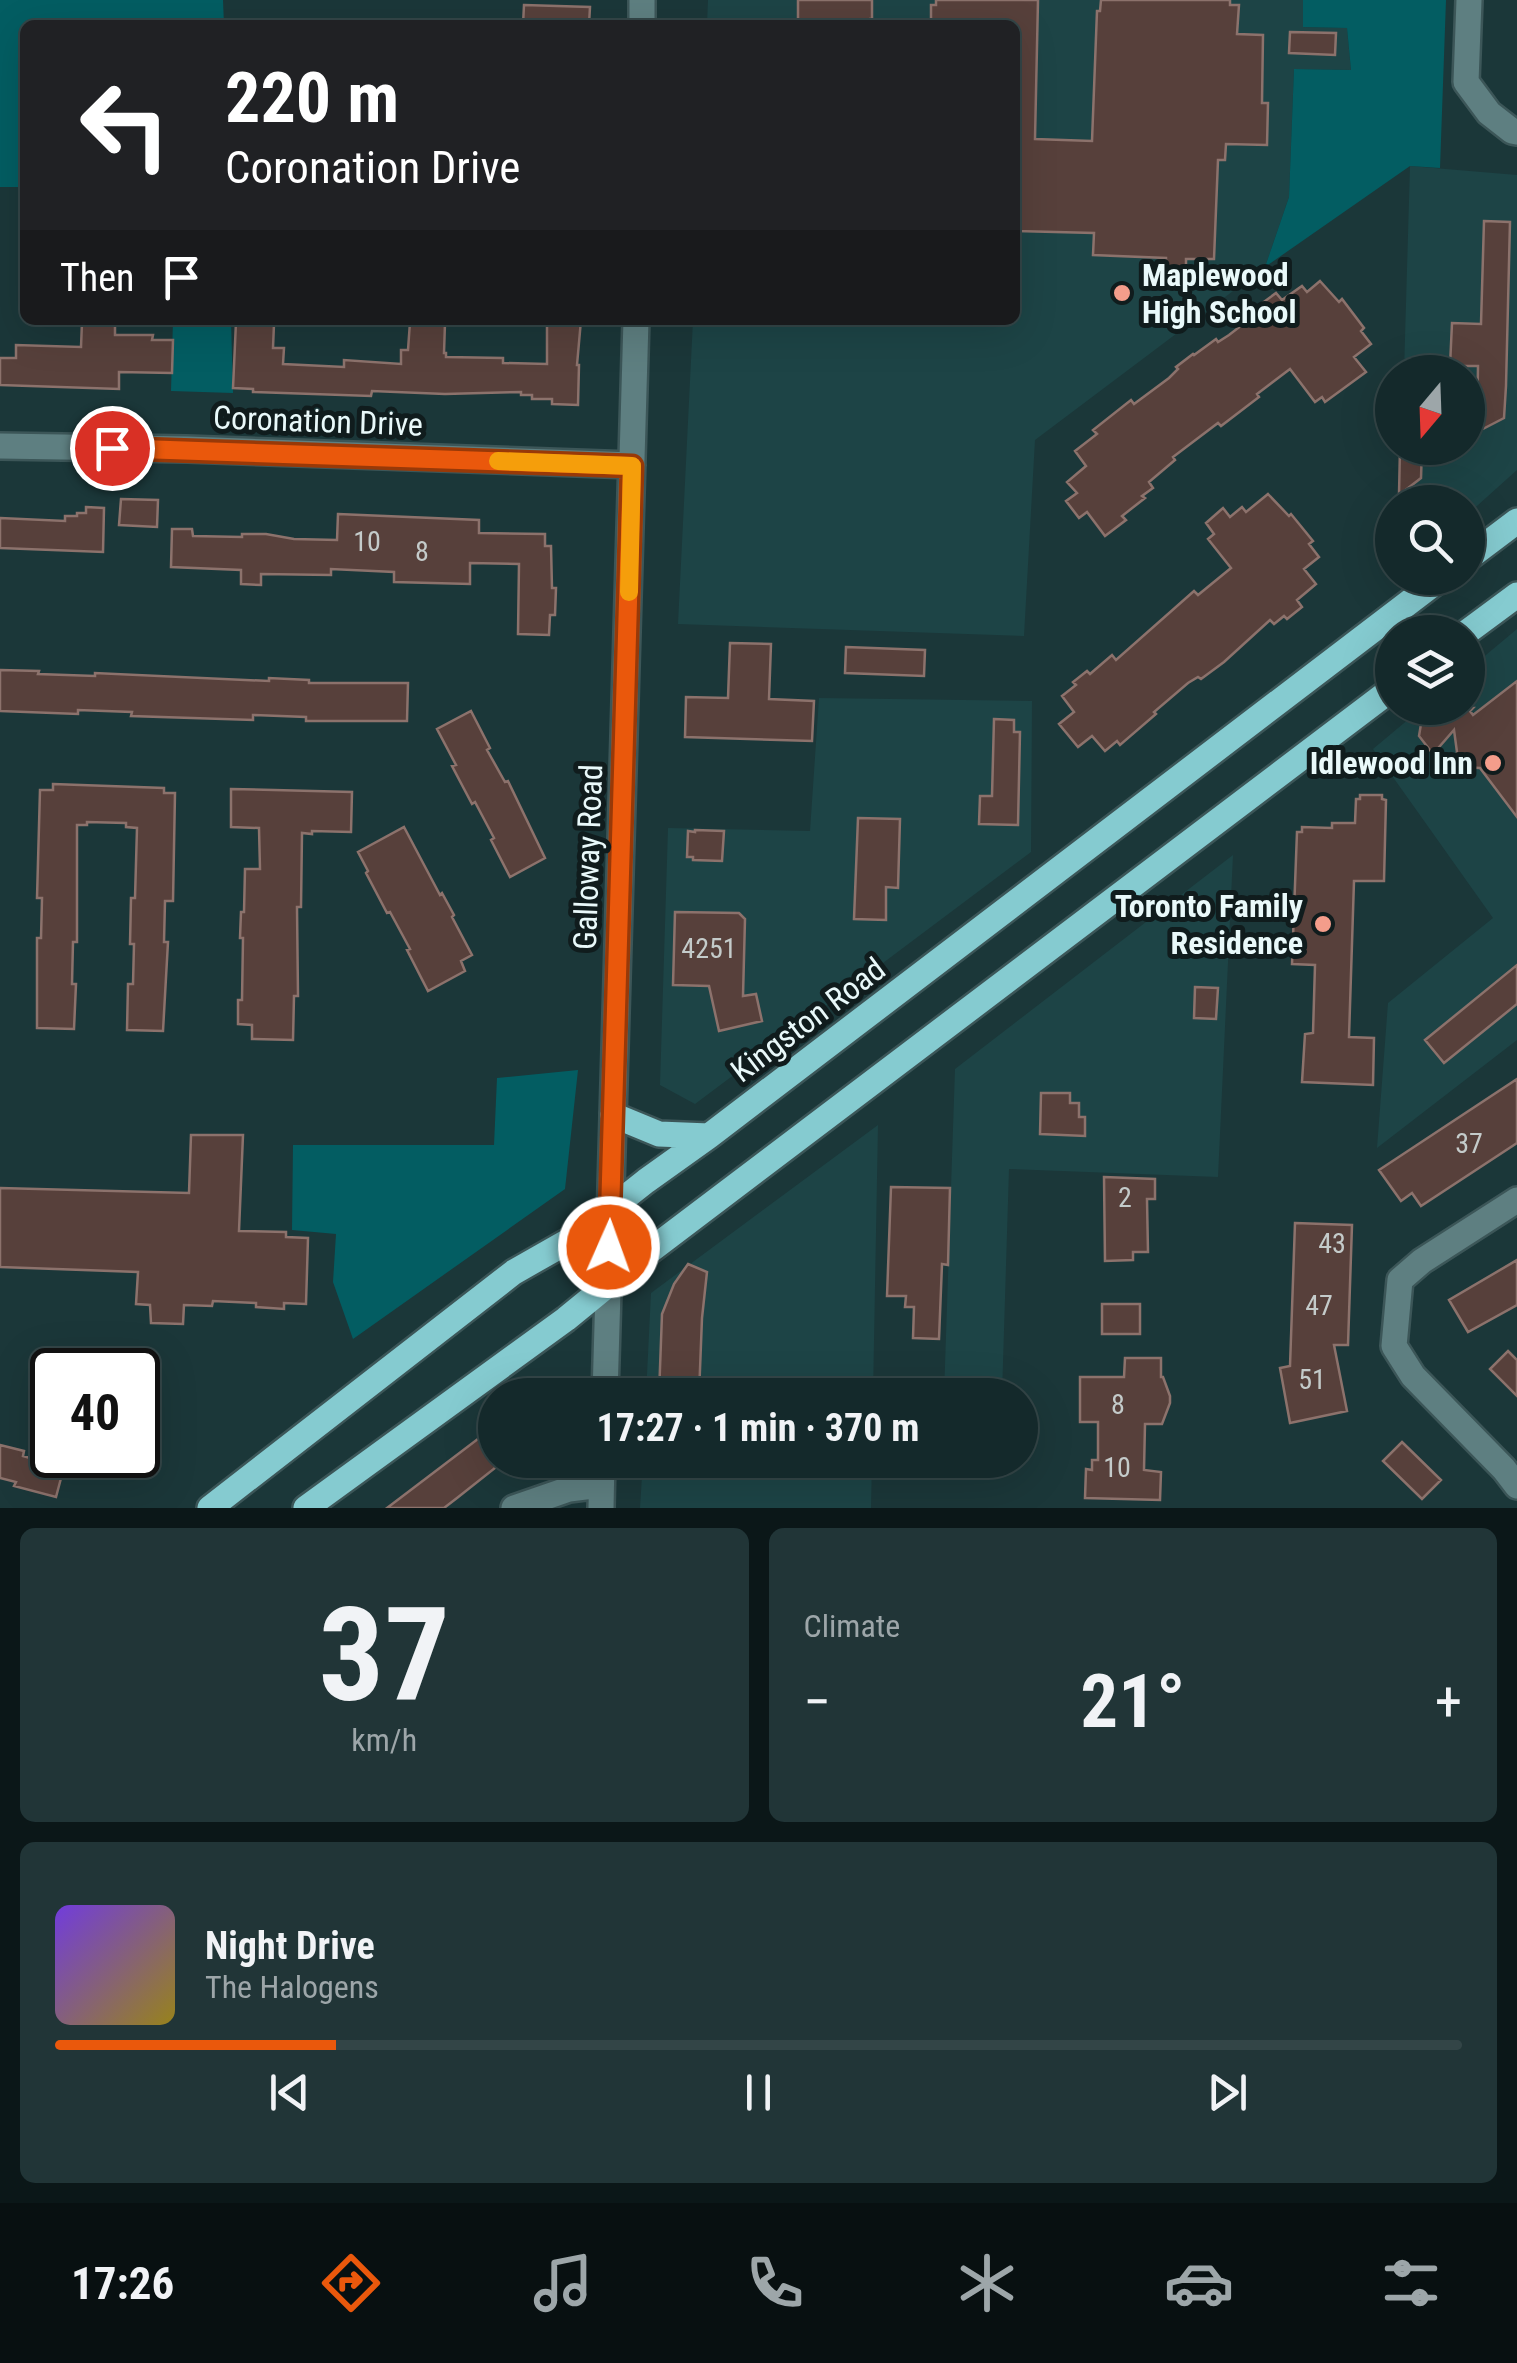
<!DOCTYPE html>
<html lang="en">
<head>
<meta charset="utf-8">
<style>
  :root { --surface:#14292b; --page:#213537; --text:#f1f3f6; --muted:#9da6a9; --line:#334547; --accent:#ea580c }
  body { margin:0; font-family:"Roboto Condensed",sans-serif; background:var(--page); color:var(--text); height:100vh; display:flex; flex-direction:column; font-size:38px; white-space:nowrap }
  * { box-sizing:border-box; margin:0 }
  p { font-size:32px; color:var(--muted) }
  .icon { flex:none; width:55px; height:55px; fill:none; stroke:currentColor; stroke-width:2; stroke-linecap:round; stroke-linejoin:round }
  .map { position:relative; height:1508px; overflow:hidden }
  .drawer { display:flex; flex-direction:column; gap:20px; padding:20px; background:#0b1718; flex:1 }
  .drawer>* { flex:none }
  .guide { position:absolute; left:20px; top:20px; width:1000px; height:305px; border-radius:15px; box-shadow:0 10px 40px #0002,0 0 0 2px var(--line); background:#202124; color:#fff; overflow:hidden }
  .needle { width:65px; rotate:199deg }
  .buttons { position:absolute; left:1375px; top:355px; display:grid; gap:20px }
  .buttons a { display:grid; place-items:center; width:110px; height:110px; border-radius:50%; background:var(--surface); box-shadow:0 10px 40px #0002,0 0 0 2px var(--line); font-size:50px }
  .speed { position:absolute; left:30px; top:1348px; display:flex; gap:20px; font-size:50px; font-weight:700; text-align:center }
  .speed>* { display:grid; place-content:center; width:130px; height:130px; border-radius:50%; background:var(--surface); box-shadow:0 10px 40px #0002,0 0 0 2px var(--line); line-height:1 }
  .speed .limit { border:5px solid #111; border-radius:15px; background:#fff; color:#111 }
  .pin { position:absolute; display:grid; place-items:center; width:85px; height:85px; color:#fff; margin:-42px; border:5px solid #fff; border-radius:50%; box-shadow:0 2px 10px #0007 }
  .me { position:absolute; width:110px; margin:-55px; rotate:2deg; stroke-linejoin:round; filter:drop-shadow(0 0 8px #0008) }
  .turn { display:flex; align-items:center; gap:35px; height:210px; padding:0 40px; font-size:45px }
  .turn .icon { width:130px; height:130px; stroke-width:2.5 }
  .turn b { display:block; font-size:70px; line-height:85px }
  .then { display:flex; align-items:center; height:95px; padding:0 40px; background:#0003; gap:20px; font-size:38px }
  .big { font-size:75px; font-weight:700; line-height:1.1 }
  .drawer .widget { flex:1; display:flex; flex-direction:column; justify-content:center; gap:15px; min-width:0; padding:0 35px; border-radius:15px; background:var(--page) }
  .drawer .dial { align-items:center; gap:0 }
  .dial b { font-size:130px; line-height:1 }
  .song { display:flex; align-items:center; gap:30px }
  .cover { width:120px; height:120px; border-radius:15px; background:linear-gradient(135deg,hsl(260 70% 55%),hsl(50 70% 35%)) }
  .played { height:10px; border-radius:5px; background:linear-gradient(90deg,var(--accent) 20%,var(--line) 20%) }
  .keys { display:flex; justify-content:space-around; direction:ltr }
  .heat { display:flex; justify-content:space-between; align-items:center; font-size:55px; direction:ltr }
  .drawer .tiles { flex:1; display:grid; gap:20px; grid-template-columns:1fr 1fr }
  .widget:last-child { grid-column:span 2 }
  .trip { position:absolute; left:478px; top:1378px; width:560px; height:100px; border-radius:50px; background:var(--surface); box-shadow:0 10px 40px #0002,0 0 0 2px var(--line); font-weight:700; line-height:100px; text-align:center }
  .tab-bar { display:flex; height:160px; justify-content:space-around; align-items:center; background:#081011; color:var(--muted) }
  .tab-bar .icon { width:70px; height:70px }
  .tab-bar .current { color:var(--accent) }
  .tab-bar b { font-size:45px; color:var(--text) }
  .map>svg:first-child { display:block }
</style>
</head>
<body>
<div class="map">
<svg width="1517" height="1508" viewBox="0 0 1517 1508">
  <rect width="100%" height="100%" fill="#1b3739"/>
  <path fill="#1d4446" d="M708,0h595v27l44,1 4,42 -57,-1 -5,128 -24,70 -230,173 -11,196 -346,-12 15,-304h322v-295h-308z
    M1410,166l107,9v295l-49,44v-12h-67l1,-54h66v-76h-64z
    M1517,629v411l-140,108 11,-145 105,-85 -120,-169 49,-41h46v-38z
    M819,698l213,3 -1,151 -336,252 -35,-19 8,-257 142,3z
    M1233,855l-15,322 -209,-8 -7,226h-58l11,-326z
    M878,1125l-5,270h-227l5,-102z
    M643,1460h229l-1,48h-231z"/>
  <path fill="#035d62" d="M0,0h223l1,25h-199v162h-25z
    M1303,0h143l-6,168 -30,-2 -145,101 24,-70 5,-128 57,1 -4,-42 -44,-1z
    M173,320h58l2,73 -62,-2z
    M578,1070l-13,119 -212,150 -20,-57 3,-48 -44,-4 1,-85h201l3,-67z"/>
  <path fill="#57403b" stroke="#8c726c" stroke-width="2.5" d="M798,0h74v19h-2l-1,6h-71z
    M936,0h102l-3,139 57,2 5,-130h3l1,-11h129v5h9l-2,29 26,1 -1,68h6l-1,42 -41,-1 -1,16h-7l-4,99h-28v21h-20v-22l-73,-3 1,-22 -79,-2v-206h-84v-20h5z
    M524,5l66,2 -1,18h-66z
    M1290,32l46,1 -1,22 -46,-2z
    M1484,221l26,1 -4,164 -2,32 -27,14 1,-66h-28l2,-43 29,1z
    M1320,281l19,21 3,-3 22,29 -3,3 10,13 -17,13 12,15 -41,30 -3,-5 -7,5 -25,-33 -33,25 2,3 -38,29 -3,-3 -45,34 2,3 -26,22 4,6 -11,8 3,2 -23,18 4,4 -21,16 -18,-24 -8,6 -13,-17 11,-8 -10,-11 19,-16 -11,-15 22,-17 -4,-4 38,-30 3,4 35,-26 9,-9 -2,-2 17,-13 1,1 22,-16 2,3 11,-7 35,-27 -3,-4 15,-11 6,7 20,-14 5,6z
    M547,320h34l-4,45h2l-1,40 -26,-1v-5h-20v-4h-11v-3l-76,2 -73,-3 -1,5 -118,-4v-3l-20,-1 3,-66 38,2 -1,24h11l-1,16 61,3v-7l57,4v-14h7l2,-28 35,1 -1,30h2v4l57,1v5l44,1z
    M82,322l33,1v12h38l-1,5h21l-1,33 -53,-1v17l-119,-4v-27h16v-13l65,2z
    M1400,448h22l-1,30 -22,17z
    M1268,494l21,22 2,-2 22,27 -4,3 10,13 -15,12 12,15 -19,16 5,7 -15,12 -3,-3 -10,8 -4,-4 -46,42 -23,17 -3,-2 -10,6 -34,29 2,2 -36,31 -3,-4 -12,10 -13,-15 -14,11 -19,-23 15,-12 -12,-16 14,-11 -3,-3 14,-11 3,3 22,-19 4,5 78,-69 4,4 33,-27 -23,-29 6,-5 -8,-11 17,-15 7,9 12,-10 4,5z
    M121,499l37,1 -1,27 -38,-2z
    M86,507l18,1 -1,44 -103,-4v-30l65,3v-5h12v-3h9z
    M338,514l141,6v13l66,1v12h6l1,42h4l-1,27h-5l-1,20 -31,-1 1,-70 -49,-1v21l-76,-2v-10l-63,-3v6l-70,-1v11l-20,-1v-14l-70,-3 1,-38h20l1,7 49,1v-3h24l28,5 43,1z
    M730,643l41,1 -2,55 45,2 -2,40 -127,-4 1,-40 42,1z
    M846,647l79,3 -1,26 -79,-3z
    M0,670l39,1 -1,3 57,2v-3l174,8v-3l40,2v3h99l-1,38h-101v-4l-53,-2v5l-122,-4 1,-4 -54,-2v4l-78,-3z
    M1517,681v136l-37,-49 -21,-1 -5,-37 -21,24 -14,-18 2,-12 6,-4h15v-12h31l-3,3 3,4z
    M471,711l19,37 -3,2 18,32 3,-1 37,77 -35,19 -19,-37 3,-2 -19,-36 -3,2 -20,-38 4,-1 -19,-36z
    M994,719l20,1v12h6l-2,93 -39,-1 1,-28h12z
    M53,784l111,4v5h11l-2,108h-8l-1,41h4l-5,89 -36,-1 1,-46h5l1,-40h-4l1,-46h4l2,-70 -11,-1v-4l-39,-1v3h-10v117h-4l-1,42h4l-2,45 -37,-1v-90h4l1,-40h-5l3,-108h13z
    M231,789l121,3 -1,40 -39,-1v3l-10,-1 -1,74h-4l1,89h-4l-1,44 -41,-1v-14l-14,-1v-24h4l1,-62h-3l1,-26h3l1,-43h15l-1,-41 -28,-1z
    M1360,795h22v4l4,1 -2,81h-30l-5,156 25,1 -1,47 -71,-3 3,-48 8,-1 2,-68 -23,-1 5,-132h5v-5l30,1v-5h23l1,-24h4z
    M858,818l42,1 -2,69 -12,-1v33l-32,-1z
    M404,827l36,68 2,-2 12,22 -2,2 20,38 -11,6 4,10 -37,20 -21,-41 3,-1 -20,-37 -3,1 -21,-40 2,-2 -10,-19z
    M695,830l29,1 -2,30 -29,-1v-3h-6l1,-26 7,1z
    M675,912l64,1 6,6 -2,77 13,-2 6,27 -43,10 -10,-45 -36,-1z
    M1517,965v39l-73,59 -19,-23z
    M1195,987l23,1 -2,31 -22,-1z
    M1517,1079v64l-96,63 -9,-13 -11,8 -22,-31z
    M1041,1093h29v10h9v14h6v19l-45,-2z
    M191,1135h52l-4,96 47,1v5l22,1 -2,66 -22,-1v6l-28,-2v-4l-43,-2 -1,5 -28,-1 -1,19 -32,-1 -1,-18 -14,-1 2,-32 -138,-5v-79l189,5z
    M1104,1177l51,2v20h-8l1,53h-15v8l-28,1z
    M891,1187l59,1 -2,77 -6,-1 -3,75 -26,-1 1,-31h-9l1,-11h-19z
    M1295,1223l57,2 -4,120h-14l13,66 -57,12 -10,-55 10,-2z
    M1517,1260v45l-49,27 -19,-32z
    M688,1264l19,8 -5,46 -3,77h-40l3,-81 12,-30z
    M1102,1304h38v30h-38z
    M1508,1351l9,9v36l-27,-27z
    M1125,1358h36v19h2l7,19v7l-8,21h-17l-1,46 17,2 -1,28 -75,-2 1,-29 6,1v-10h6v-38h-18v-45h44z
    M495,1426v42l-38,30 -13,10h-57z
    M1402,1442l39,38 -19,19 -39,-38z
    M0,1445l24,6 -1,5 41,11 -8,30 -42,-11 2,-4 -16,-4z"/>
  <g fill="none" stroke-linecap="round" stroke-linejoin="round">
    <defs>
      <path id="minor" d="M1469,0l-3,82 23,31 23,18 5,1
        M642,25v-25
        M0,446l187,3 445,16
        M1517,1200l-95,61 -22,19 -6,66 19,30 91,93 13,17
        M605,1395l31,-1075
        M514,1508l55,-19 32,-4
        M601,1508l1,-48"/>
      <path id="major" d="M1468,558l49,-37
        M1467,632l50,-37
        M613,1115l46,19 50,2
        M210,1508l304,-236 60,-34 72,-57 63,-45 732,-558
        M306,1508l260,-189 77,-63 749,-567"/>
    </defs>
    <use href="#minor" stroke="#3c5658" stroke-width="30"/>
    <use href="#major" stroke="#3c5658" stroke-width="30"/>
    <use href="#minor" stroke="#5e7f81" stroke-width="25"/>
    <use href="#major" stroke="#85cbd0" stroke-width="25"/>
  </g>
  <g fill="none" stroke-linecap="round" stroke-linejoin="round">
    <defs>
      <path id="route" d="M112,448l520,18 -23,781"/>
    </defs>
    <use href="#route" stroke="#983908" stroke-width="25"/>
    <use href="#route" stroke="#ea580c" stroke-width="18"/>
    <path stroke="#f59e0b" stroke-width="18" d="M498,461l134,5 -3,126"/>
  </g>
  <g fill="#f49d8b" stroke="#101c1d" stroke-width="4">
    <circle cx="1122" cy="293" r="10"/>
    <circle cx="1493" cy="763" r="10"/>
    <circle cx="1323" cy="924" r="10"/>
  </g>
  <g text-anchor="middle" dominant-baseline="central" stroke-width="10" stroke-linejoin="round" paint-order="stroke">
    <g font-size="28" fill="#c4cbca">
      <text x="367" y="541">10</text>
      <text x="422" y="551">8</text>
      <text x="709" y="948">4251</text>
      <text x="1469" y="1143">37</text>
      <text x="1125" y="1197">2</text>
      <text x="1332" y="1243">43</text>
      <text x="1319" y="1305">47</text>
      <text x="1312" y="1379">51</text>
      <text x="1118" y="1404">8</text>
      <text x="1117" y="1467">10</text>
    </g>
    <g font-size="32" font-weight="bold" fill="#e9f9fa" stroke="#101c1d" text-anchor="end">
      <text x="1142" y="275" text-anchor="start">Maplewood<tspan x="1142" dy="37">High School</tspan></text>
      <text x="1473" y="763">Idlewood Inn</text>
      <text x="1303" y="906">Toronto Family<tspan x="1303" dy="37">Residence</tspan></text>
    </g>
    <g font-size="32" fill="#e9f9fa" stroke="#101c1d">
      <text transform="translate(318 421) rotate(2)">Coronation Drive</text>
      <text transform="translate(588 857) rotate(-88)">Galloway Road</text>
      <text transform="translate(808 1020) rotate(-37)">Kingston Road</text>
    </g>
  </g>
</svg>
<div class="buttons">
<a><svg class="needle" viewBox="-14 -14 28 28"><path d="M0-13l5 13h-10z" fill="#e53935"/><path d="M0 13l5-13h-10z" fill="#9da6a9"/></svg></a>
<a><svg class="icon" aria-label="search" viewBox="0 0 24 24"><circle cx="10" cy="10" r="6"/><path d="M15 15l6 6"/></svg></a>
<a><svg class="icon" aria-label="layers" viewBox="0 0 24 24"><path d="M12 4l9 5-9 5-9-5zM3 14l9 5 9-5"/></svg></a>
</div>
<div class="speed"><div class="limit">40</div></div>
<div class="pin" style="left:112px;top:448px;background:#d93025"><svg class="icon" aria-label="arrive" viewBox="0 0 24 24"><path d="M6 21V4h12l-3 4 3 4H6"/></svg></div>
<svg class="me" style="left:609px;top:1247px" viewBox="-20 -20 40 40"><circle r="17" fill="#ea580c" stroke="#fff" stroke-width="3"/><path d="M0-11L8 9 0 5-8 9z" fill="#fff"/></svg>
<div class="trip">17:27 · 1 min · 370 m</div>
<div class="guide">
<div class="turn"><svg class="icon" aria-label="left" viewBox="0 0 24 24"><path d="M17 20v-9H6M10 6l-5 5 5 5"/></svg><div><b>220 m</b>Coronation Drive</div></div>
<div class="then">Then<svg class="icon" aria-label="arrive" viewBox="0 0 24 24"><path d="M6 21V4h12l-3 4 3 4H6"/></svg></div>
</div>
</div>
<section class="drawer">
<div class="tiles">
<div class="widget dial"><b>37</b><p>km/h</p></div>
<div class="widget"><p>Climate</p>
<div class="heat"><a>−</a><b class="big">21°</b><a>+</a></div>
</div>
<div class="widget">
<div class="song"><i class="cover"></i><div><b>Night Drive</b><p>The Halogens</p></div></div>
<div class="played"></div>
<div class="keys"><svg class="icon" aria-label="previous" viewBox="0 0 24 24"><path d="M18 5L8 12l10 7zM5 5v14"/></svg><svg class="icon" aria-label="pause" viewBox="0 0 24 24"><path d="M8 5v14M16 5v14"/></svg><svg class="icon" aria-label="next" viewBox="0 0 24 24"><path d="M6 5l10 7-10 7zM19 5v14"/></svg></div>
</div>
</div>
</section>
<nav class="tab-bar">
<b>17:26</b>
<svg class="icon current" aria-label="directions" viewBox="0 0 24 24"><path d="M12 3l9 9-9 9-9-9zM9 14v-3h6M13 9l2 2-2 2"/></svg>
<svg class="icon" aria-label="music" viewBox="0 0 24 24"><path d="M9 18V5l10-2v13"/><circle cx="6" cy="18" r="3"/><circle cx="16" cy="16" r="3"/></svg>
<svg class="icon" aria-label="phone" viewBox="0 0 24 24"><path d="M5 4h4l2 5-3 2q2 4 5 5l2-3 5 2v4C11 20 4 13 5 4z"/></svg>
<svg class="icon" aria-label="climate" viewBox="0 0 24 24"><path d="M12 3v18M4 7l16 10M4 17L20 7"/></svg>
<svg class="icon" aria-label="car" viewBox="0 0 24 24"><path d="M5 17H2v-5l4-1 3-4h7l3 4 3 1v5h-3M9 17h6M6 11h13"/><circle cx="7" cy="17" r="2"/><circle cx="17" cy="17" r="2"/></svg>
<svg class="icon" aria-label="filters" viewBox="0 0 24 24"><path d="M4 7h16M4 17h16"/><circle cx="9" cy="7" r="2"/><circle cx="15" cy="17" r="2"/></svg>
</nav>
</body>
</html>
